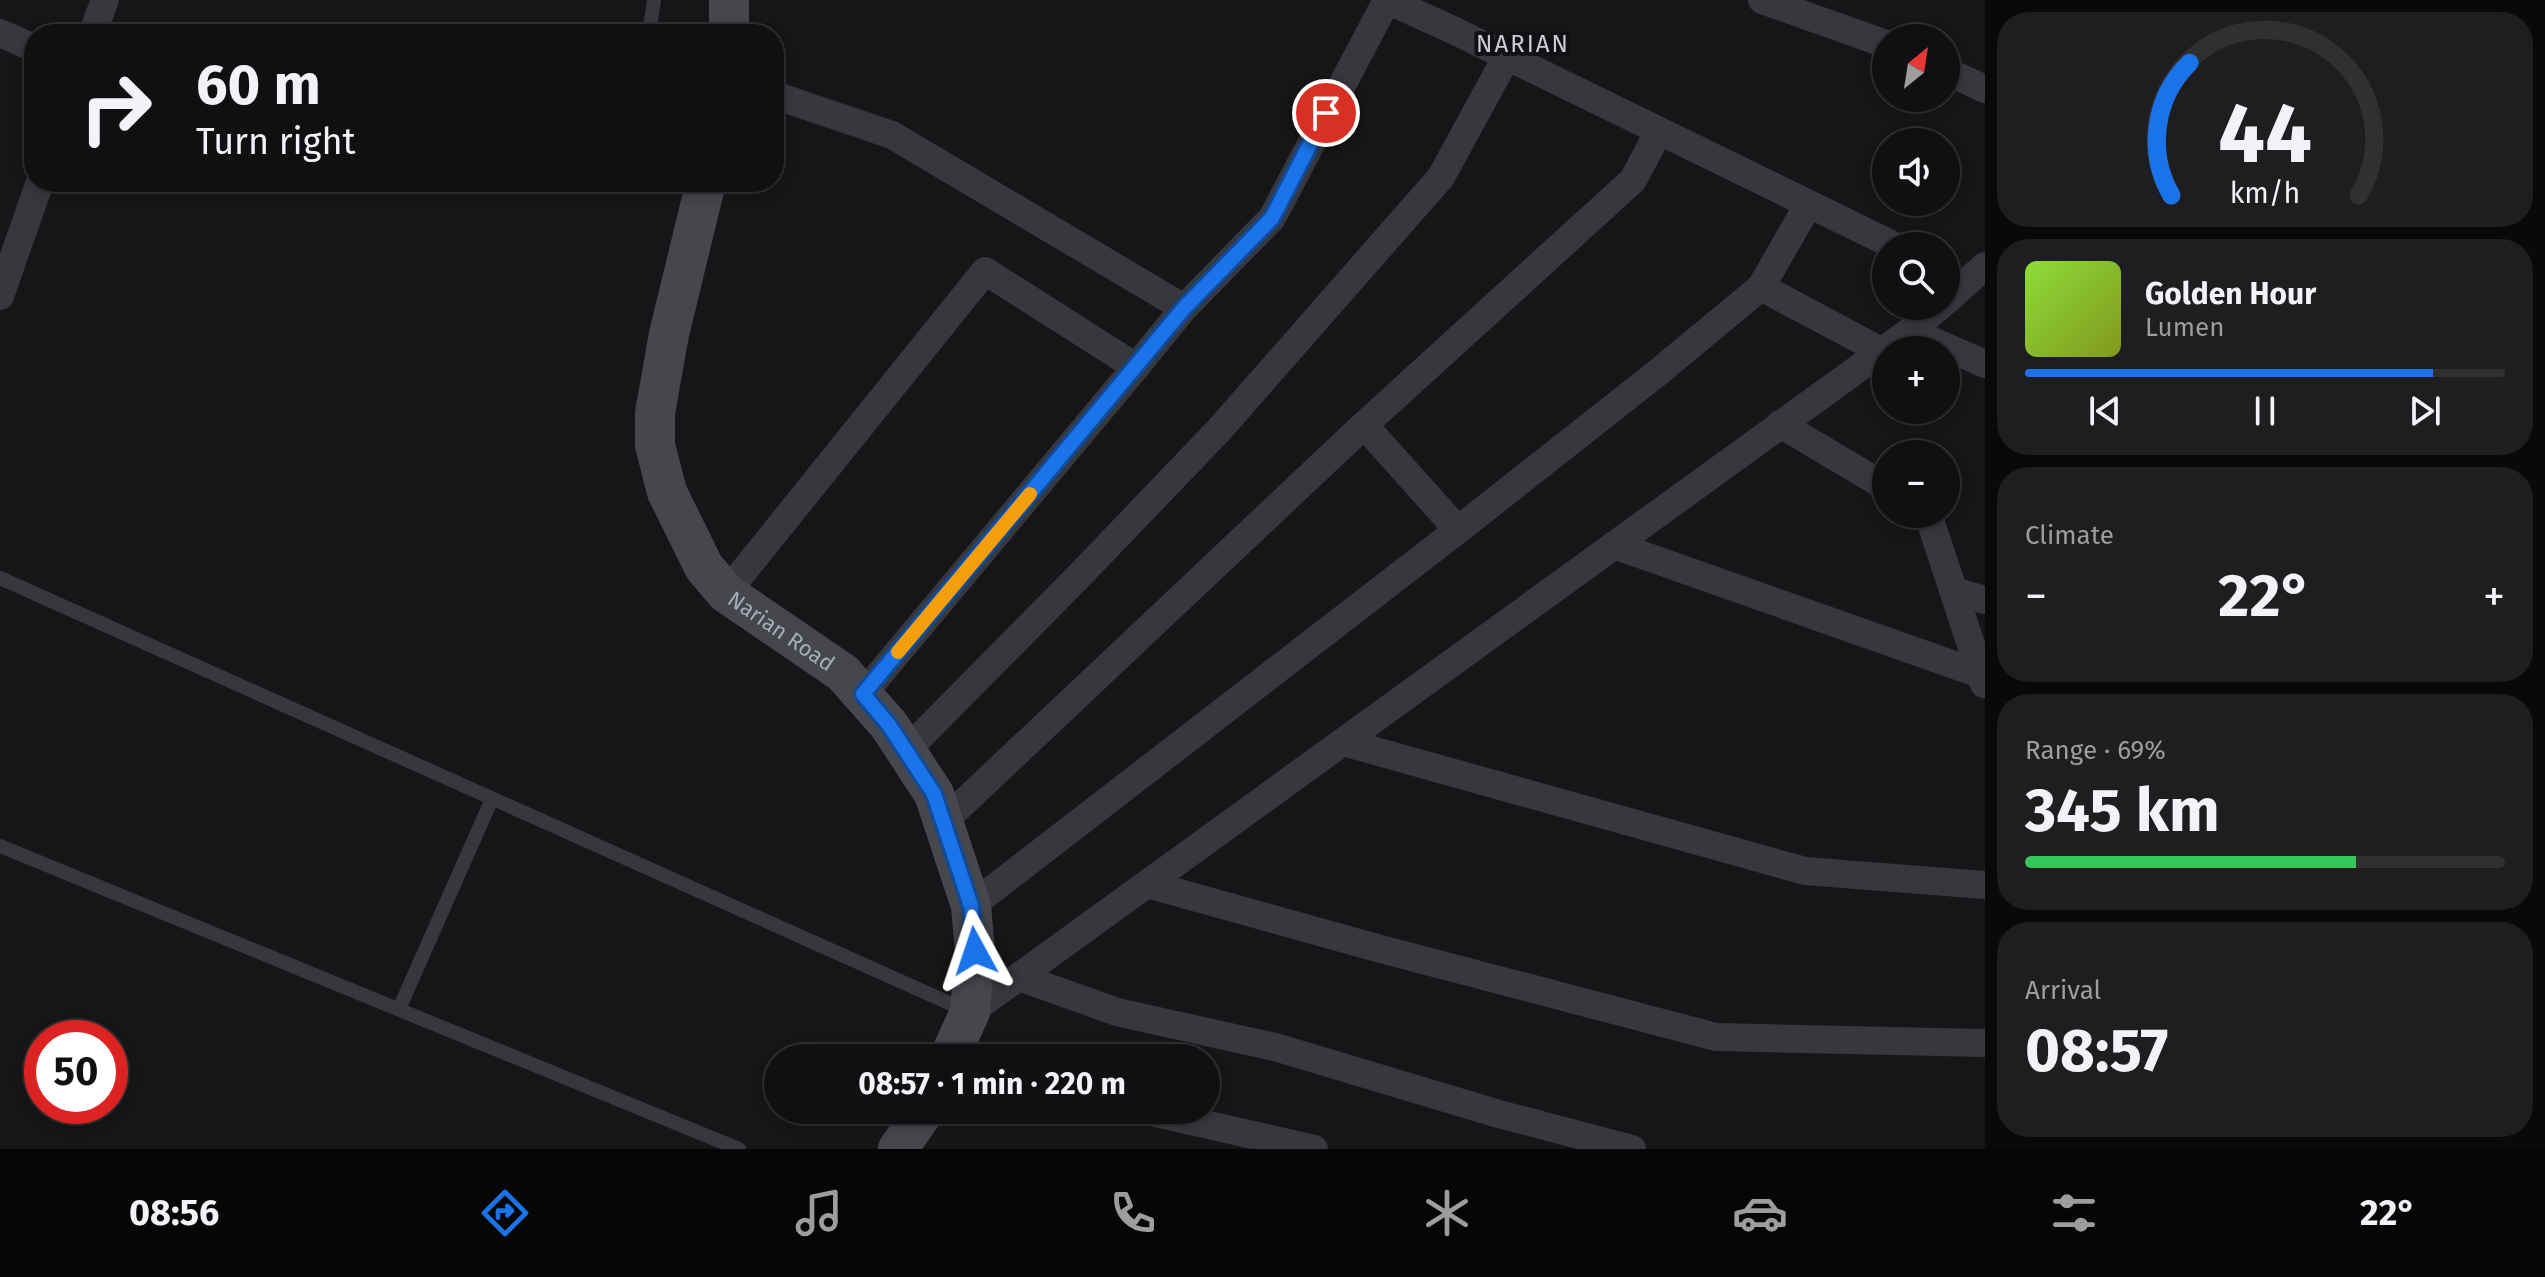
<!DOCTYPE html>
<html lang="en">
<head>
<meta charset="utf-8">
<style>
  :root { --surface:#101012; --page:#1e1e20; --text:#f1f3f6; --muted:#9c9d9f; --line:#303032; --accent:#1a73e8 }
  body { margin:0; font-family:"Fira Sans",sans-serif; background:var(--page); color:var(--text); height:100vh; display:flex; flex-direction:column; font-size:30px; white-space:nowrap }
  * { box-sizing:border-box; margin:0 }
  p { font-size:26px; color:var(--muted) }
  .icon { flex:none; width:44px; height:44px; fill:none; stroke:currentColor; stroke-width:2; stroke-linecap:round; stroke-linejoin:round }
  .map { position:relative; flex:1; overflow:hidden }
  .side { display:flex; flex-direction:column; gap:12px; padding:12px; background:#09090a; width:560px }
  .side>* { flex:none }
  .top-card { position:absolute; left:24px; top:24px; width:760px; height:168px; border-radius:32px; box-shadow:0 4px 12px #0003,0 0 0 2px var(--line); background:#101012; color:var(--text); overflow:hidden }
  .needle { width:52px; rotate:30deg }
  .fabs { position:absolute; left:1872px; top:24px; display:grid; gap:16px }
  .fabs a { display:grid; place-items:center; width:88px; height:88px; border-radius:50%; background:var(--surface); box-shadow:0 4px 12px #0003,0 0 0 2px var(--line); font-size:40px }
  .speed { position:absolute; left:24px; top:1020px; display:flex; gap:16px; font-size:40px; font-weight:700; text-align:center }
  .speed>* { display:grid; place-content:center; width:104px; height:104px; border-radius:50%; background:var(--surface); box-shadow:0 4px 12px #0003,0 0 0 2px var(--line); line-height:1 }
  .speed .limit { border:12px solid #d22; background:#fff; color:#111 }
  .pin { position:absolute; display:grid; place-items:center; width:68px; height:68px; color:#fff; margin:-34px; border:4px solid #fff; border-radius:50%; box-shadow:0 2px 8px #0007 }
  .me { position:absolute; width:88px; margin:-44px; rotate:355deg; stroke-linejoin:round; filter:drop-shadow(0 0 6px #0008) }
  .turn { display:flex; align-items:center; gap:28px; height:168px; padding:0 40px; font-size:36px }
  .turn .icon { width:104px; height:104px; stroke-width:2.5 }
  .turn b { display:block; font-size:56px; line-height:68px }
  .big { font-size:60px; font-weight:700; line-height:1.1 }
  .side .tile { flex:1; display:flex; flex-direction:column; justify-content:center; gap:12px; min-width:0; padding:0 28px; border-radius:32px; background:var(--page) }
  .side .dial { align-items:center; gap:0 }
  .dial svg { height:208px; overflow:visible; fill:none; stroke:var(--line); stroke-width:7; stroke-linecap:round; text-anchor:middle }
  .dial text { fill:var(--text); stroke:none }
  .song { display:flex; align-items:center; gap:24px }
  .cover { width:96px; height:96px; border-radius:12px; background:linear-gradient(135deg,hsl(90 70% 55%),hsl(70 70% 35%)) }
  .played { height:8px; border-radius:4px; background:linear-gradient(90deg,var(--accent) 85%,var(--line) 85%) }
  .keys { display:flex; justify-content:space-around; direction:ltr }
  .heat { display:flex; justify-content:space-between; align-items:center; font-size:44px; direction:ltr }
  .charge { height:12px; border-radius:6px; background:linear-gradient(90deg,#34c759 69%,var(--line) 0) }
  .trip { position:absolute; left:764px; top:1044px; width:456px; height:80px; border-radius:40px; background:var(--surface); box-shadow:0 4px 12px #0003,0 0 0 2px var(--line); font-weight:700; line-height:80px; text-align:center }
  .tab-bar { display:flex; height:128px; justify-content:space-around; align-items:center; background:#060607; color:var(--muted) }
  .tab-bar .icon { width:56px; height:56px }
  .tab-bar .selected { color:var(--accent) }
  .tab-bar b { font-size:36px; color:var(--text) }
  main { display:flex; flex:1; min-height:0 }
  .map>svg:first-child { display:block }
</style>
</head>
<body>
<main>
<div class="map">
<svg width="1985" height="1149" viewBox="0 0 1985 1149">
  <rect width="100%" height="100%" fill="#161618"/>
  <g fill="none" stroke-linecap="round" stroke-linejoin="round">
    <path stroke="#37383d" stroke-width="14" d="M649,34l5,-34
      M0,578l967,433
      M0,846l739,303
      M399,1009l93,-210"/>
    <path stroke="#37383d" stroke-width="28" d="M1762,0l124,44
      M0,33l34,15
      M92,34l13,-34
      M1946,71l39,18
      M774,95l118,40 292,173 -48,59
      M1761,287l47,-82
      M0,296l40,-114
      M1946,301l39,-35
      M1184,308l88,-90 115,-218 68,31 440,215
      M1910,331l75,33
      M1780,424l106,63
      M1364,425l269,-245 26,-49
      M1928,514l56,170
      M1458,530l198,-156 105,-87 120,64
      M1614,545l366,129
      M1954,591l31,9
      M726,593l259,-322 151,96 -273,327
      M1343,742l462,129 180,14
      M906,751l173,-175 140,-146 222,-253 66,-121
      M943,822l421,-397 94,105 -487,376
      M1147,884l230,64 339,89 269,6
      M1019,977l98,35 158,35 224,67 133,35
      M970,1012l940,-681 30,-25
      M1143,1110l171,39"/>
    <g stroke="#45474d" stroke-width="40">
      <path d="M729,0v34"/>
      <path id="s1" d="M706,182l-37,152 -14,79v32l12,47 37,75 22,26 117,80 46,52 45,69 37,112 4,45 -5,61 -21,46"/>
      <path d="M898,1149l27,-39"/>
    </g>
  </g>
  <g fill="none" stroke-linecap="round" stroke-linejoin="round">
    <defs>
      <path id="route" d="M975,951l-4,-45 -37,-112 -45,-69 -26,-31 321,-386 88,-90 54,-105"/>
    </defs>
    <use href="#route" stroke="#114b97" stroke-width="20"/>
    <use href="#route" stroke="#1a73e8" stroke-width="14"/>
    <path stroke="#f59e0b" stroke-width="14" d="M898,652l132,-158"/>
  </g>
  <g text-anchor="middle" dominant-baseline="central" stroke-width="8" stroke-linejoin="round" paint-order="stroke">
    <g font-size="22" fill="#a8adb8" stroke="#111113">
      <text stroke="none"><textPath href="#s1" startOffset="502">Narian Road</textPath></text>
    </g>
    <g font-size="24" letter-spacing="2" fill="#c9ccd4" stroke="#111113">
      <text x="1523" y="44">NARIAN</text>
    </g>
  </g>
</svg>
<div class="fabs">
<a><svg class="needle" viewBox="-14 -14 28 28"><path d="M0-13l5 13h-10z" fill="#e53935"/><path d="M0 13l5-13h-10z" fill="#9c9d9f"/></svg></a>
<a><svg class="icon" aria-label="sound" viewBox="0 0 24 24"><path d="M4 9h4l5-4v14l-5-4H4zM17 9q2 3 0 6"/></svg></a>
<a><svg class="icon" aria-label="search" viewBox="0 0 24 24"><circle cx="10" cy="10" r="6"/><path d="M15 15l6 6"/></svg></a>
<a>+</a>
<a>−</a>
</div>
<div class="speed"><div class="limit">50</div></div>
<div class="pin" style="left:1326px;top:113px;background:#d93025"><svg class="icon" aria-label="arrive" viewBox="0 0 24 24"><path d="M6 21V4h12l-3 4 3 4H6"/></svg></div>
<svg class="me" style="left:975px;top:951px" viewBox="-20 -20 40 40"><path d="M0-17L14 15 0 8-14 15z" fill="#1a73e8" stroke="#fff" stroke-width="4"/></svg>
<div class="trip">08:57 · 1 min · 220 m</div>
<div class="top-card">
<div class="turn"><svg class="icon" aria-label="right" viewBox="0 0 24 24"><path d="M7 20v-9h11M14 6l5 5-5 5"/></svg><div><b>60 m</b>Turn right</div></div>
</div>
</div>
<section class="side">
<div class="tile dial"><svg viewBox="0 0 100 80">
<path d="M14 69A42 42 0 1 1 86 69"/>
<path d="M14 69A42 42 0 0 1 21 18" stroke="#1a73e8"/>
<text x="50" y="56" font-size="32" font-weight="700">44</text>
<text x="50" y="72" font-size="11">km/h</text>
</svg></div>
<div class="tile">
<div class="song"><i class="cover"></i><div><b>Golden Hour</b><p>Lumen</p></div></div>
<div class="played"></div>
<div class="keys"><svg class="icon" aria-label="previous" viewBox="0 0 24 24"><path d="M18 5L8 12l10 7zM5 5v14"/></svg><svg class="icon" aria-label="pause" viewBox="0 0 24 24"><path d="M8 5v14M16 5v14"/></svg><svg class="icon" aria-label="next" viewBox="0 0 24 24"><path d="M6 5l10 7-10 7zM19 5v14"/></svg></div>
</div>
<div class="tile"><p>Climate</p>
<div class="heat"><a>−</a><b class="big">22°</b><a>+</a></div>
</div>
<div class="tile"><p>Range · 69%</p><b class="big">345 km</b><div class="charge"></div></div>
<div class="tile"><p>Arrival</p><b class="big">08:57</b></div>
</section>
</main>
<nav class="tab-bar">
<b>08:56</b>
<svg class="icon selected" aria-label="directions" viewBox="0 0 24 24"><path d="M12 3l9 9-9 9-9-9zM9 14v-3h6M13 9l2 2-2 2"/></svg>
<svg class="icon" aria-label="music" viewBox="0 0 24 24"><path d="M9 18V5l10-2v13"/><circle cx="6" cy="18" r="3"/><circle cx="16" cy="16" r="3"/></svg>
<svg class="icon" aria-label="phone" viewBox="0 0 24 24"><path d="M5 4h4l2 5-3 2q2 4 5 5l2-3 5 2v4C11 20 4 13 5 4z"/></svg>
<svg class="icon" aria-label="climate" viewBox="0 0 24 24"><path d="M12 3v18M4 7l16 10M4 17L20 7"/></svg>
<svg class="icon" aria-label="car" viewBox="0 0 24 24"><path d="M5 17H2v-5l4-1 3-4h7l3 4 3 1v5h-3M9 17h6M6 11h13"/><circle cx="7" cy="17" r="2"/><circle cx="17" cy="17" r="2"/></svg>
<svg class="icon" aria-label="filters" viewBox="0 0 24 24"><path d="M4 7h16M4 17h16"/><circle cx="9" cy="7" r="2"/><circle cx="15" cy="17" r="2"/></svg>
<b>22°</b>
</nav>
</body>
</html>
